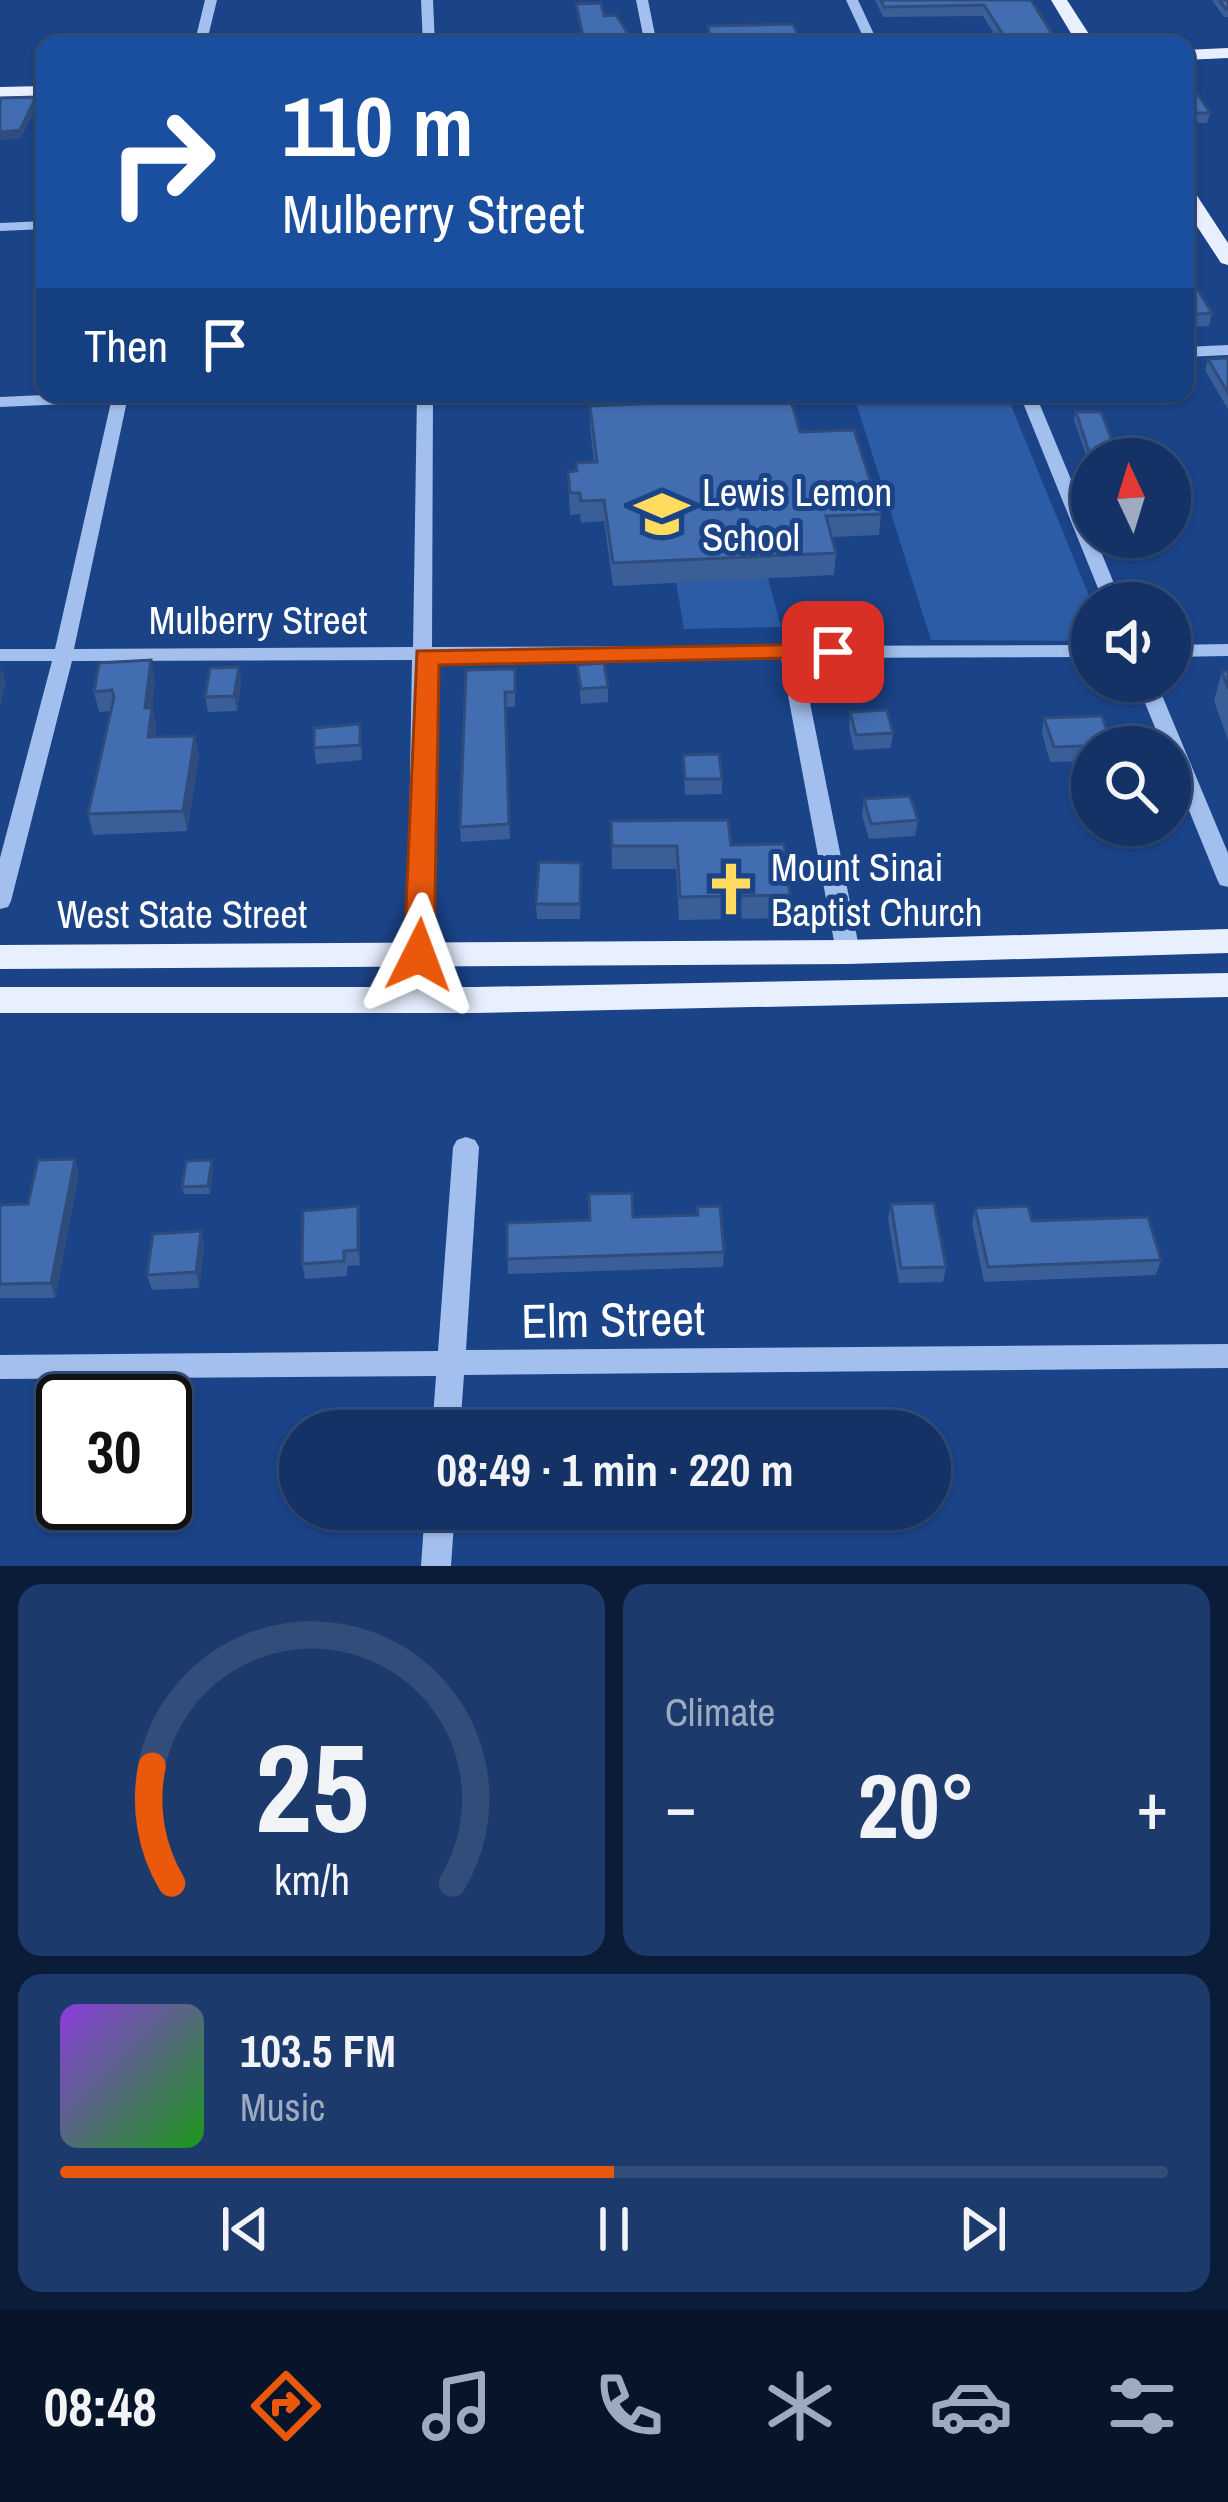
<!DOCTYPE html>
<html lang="en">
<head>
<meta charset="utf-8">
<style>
  :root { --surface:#143266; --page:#1d3a6c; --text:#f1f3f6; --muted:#9daabf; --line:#334d7a; --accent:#ea580c }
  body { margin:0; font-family:"Archivo Narrow",sans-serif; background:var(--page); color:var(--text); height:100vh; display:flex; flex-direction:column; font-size:45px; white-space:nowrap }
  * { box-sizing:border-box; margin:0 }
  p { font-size:39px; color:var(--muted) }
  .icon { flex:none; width:66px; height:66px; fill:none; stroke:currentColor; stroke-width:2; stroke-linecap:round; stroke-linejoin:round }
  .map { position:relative; height:1566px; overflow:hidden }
  .panel { display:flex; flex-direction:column; gap:18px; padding:18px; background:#0b1c38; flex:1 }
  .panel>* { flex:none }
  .hud { position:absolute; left:36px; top:36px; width:1158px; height:366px; border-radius:24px; box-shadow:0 3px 9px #0004,0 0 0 3px var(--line); background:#1a4fa0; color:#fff; overflow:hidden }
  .needle { width:78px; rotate:356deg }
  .tools { position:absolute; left:1071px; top:438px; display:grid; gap:24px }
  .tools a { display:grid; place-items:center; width:120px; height:120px; border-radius:50%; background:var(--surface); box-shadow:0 3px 9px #0004,0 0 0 3px var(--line); font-size:60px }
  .speed { position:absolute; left:36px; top:1374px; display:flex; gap:24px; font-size:60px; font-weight:700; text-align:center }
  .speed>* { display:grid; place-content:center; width:156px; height:156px; border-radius:50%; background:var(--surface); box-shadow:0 3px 9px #0004,0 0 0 3px var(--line); line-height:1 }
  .speed .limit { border:6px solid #111; border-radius:18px; background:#fff; color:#111 }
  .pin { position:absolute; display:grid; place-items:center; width:102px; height:102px; color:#fff; margin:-51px; border-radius:24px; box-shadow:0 6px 18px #0006 }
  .me { position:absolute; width:132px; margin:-66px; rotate:3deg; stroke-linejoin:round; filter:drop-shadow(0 0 9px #0008) }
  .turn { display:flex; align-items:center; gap:42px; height:252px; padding:0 48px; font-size:54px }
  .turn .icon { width:156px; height:156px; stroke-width:2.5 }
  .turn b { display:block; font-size:84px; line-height:102px }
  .then { display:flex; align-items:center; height:114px; padding:0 48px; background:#0003; gap:24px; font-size:45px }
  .big { font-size:90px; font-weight:800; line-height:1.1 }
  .panel .tile { flex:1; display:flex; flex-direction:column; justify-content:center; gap:18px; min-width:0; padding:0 42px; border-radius:24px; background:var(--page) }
  .panel .dial { align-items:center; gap:0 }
  .dial svg { height:312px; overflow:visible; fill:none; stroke:var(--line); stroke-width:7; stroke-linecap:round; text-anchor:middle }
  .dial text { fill:var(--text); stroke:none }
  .song { display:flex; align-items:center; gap:36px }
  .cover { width:144px; height:144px; border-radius:18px; background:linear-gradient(135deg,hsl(270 70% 55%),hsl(120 70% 35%)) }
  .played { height:12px; border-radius:6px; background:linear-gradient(90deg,var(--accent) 50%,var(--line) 50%) }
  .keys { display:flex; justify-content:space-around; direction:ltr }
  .heat { display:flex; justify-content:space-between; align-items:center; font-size:66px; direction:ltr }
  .panel .tiles { flex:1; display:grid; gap:18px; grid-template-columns:1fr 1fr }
  .tile:last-child { grid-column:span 2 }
  .trip { position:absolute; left:279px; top:1410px; width:672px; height:120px; border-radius:60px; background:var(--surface); box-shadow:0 3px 9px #0004,0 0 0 3px var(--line); font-weight:800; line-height:120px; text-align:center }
  .tabs { display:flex; height:192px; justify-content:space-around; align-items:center; background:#081429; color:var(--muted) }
  .tabs .icon { width:84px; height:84px }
  .tabs .current { color:var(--accent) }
  .tabs b { font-size:54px; color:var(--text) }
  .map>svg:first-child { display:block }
</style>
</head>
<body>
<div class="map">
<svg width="1228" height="1566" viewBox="0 0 1228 1566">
  <rect width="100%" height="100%" fill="#1a4388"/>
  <path fill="#2d5ca6" d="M853,393h153l86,210v38l-161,-1z
    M768,578l13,49 -97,2 -8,-47z"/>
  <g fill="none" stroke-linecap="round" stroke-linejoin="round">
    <path fill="#a2bfed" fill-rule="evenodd" d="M205,0h12l-11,45h-12z
      M421,0h12l2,45h-12z
      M636,0h12l9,45h-12z
      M846,0h12l21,45h-12z
      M45,221v8l-45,2v-8z
      M1228,345v10l-43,2v-10z
      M89,393h115l-8,5 -69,3 -53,248 339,-2 4,-254h16l-1,254 660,-2v12l-291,1 59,294 -4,6h-16l-4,-6 -55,-294 -349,1 -1,295 -4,6h-16l-4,-6 5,-294 -340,1 -61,240 -3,6 -8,2v-51l52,-197h-52v-12h55l56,-247 -111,5v-10z
      M1019,393h16l57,137v7h3l27,66h-18z
      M1228,644v12l-58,1v-12z
      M1136,681h20l72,172v34l-8,-2 -3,-6 -47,-115v-17h-7z
      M466,1137l9,3 4,7 -13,203 762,-6v24l-764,7 -4,56h-28l4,-55 -436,3v-24l438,-4 15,-204 4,-7z
      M425,1509h30l-4,57h-30z"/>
    <path fill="#e8efff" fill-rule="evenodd" d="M1051,0h16l29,45h-18z
      M1228,48v10l-43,2v-10z
      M45,86v10l-45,1v-10z
      M1185,186l7,2 36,55v22l-7,-2 -36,-55z
      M1228,929v24l-380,11 -848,5v-24l848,-5z
      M1228,973v24l-752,16h-476v-26h476z"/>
  </g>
  <path fill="#3a5e98" d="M875,0h156l28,45h-58l-18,-29 -100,1z
    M1212,0h16v17h-4z
    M1185,75l25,38 -3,10h-22z
    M1185,269l27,44 -3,13 -24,1z
    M1228,358v51l-23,-39 3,-11z
    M590,406l210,26 81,82 -2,21 -47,2 4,16 -2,22 -221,11 -9,-65 -23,2 -1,-9 -10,1 -2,-43 8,-1 18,-9 -4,-34z
    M1076,412l39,36 -1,7 -22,4v13l-18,-52z
    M577,665l31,22v15l-27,2z
    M239,667l2,15 -4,29 -29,1 -3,-15z
    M515,669v38h-10l5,132 -49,3 -1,-15 6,-157z
    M1222,671h6v69l-14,-39z
    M155,680l-3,28 4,20 -1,9 40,-1 4,20 -12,75 -94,4 -5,-21 23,-103 -12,1 -5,-20z
    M850,712l43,21 -2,15 -37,2 -5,-23z
    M1044,718l68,27v2h-20v14l-42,1 -8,-29z
    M360,724l2,36 -46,4 -2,-16z
    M683,755l39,24v15l-37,1z
    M864,799l54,21 -3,16 -46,3 -7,-24z
    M611,821l120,24 59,50 -2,23 -109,2 -3,-51h-64z
    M1117,825h49l-4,13 -41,1z
    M581,863l-1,56h-43l-1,-15z
    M212,1160l1,8 -3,26h-26l-2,-7z
    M79,1173l-24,125h-55v-93l28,-1z
    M891,1204l55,63 -3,15 -44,1 -11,-64z
    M358,1206l2,16v43l-13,1v10l-42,3 -3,-15z
    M697,1207l27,45 -1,15 -215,7 -1,-51 190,-8z
    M975,1208l57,13 129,39 -5,15 -172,7 -12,-59z
    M201,1231l3,16 -5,41 -47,2 -5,-15z"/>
  <path fill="#2f4c7c" d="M36,97l2,8 -17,33 -21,3v-9z
    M151,660l4,20 -3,28 4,20 -4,30 -4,-21 -3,-29z
    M2,667l4,15 -6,25v-33z
    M239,667l2,15 -4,29 -3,-15z
    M195,736l4,20 -12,75 -4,-20z
    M75,1159l4,14 -24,125 -4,-15z
    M212,1160l1,8 -3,26 -2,-8z
    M358,1206l2,16v43l-2,-15z
    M201,1231l3,16 -5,41 -3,-16z"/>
  <path fill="#436db1" stroke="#2f4c7c" stroke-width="3" d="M881,0h150l28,45h-49l-26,-40 -100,2z
    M1219,0h9v9h-2z
    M601,3l3,13 12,-1 19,30h-50l-9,-41z
    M793,24l9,21h-91l-3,-19z
    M1185,75l25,38h-25z
    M36,97l-16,33 -20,2v-34z
    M1185,269l27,44 -27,2z
    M1228,358v35l-20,-34z
    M790,398l10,34 54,-2 27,84 -55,2 10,37 -223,10 -9,-63 -23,1 -1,-8h-10l-2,-21 9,-1 -1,-8 21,-1 -7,-56z
    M1076,412h25l14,36h-5l4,11h-22v2z
    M151,660l-6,48h7l-4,29 47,-1 -12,75 -95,3 26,-117 -2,-7 -18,2 5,-29z
    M604,663l4,24 -27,2 -4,-24z
    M239,667l-5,29 -29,1 5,-29z
    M515,669v23h-10l4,132 -49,3 6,-157z
    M1222,671h6v18z
    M887,710l6,23 -37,2 -6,-23z
    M1102,716l10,29 -58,2 -10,-29z
    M360,724v21l-46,3v-20z
    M719,754l3,25h-37l-2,-24z
    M910,796l8,24 -47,4 -7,-25z
    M728,820l3,25 53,-1 6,51 -110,2 -3,-51h-65l-1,-25z
    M539,862l42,1 -1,41h-44z
    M75,1159l-24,124 -51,1v-79l28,-1 10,-44z
    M212,1160l-4,26 -26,1 4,-26z
    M632,1193l1,24 65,-2 -1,-8 23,-1 4,46 -217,7v-36l83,-3 -1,-26z
    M934,1203l12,64 -45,1 -10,-64z
    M358,1206v44l-14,1v10l-42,3 1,-53z
    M1028,1206l4,15 116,-4 13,43 -173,7 -13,-59z
    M201,1231l-5,41 -49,3 6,-41z"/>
  <path fill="#ea580c" stroke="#983908" stroke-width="3" d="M833,644l9,2 4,6 -4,5 -403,8 -5,290 -4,7h-21l-5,-7 13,-304z"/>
  <defs>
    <symbol id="school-bare" viewBox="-9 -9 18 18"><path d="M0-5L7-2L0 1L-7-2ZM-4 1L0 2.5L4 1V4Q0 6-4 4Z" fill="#ffdb5e" stroke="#1a4388" stroke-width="2.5" paint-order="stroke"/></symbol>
    <symbol id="church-bare" viewBox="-9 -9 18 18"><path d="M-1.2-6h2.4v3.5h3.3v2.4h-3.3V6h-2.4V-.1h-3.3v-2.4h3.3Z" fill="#ffdb5e" stroke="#1a4388" stroke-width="2.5" paint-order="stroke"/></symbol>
  </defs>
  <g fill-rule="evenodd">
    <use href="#school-bare" x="624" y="476" width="76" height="76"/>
    <use href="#church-bare" x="693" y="851" width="76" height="76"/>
  </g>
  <g text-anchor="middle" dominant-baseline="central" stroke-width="10" stroke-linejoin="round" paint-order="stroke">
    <g font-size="39" fill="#fff" stroke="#1a4388" text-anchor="start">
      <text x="702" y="492">Lewis Lemon<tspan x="702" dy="45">School</tspan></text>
      <text x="771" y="867">Mount Sinai<tspan x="771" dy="45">Baptist Church</tspan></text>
    </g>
    <g font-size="39" fill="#fff" stroke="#1a4388">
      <text x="258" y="620">Mulberry Street</text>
      <text x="182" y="914">West State Street</text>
    </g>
    <g font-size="48" fill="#fff" stroke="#1a4388">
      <text transform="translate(613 1319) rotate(-1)">Elm Street</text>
    </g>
  </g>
</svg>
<div class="tools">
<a><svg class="needle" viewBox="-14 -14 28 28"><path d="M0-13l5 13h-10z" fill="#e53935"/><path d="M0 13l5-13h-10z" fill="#9daabf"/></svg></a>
<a><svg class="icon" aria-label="sound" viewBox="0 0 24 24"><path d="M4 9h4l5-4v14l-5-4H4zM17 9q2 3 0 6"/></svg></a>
<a><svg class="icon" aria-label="search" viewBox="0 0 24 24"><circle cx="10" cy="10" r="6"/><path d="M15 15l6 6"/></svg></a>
</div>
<div class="speed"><div class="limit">30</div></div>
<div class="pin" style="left:833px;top:652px;background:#d93025"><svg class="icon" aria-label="arrive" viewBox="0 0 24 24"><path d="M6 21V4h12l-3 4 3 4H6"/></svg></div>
<svg class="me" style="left:419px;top:955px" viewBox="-20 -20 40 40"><path d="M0-17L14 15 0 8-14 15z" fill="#ea580c" stroke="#fff" stroke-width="4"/></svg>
<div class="trip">08:49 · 1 min · 220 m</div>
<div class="hud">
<div class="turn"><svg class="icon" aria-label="right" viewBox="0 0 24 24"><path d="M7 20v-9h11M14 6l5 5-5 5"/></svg><div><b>110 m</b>Mulberry Street</div></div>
<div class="then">Then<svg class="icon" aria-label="arrive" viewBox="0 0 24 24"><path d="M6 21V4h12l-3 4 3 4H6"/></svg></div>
</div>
</div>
<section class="panel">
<div class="tiles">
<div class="tile dial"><svg viewBox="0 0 100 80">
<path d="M14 69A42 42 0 1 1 86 69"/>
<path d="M14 69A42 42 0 0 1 9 39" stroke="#ea580c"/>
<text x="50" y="56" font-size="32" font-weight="700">25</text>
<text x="50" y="72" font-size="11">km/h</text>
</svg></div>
<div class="tile"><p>Climate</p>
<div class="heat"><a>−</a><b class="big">20°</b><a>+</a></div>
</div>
<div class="tile">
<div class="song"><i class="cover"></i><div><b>103.5 FM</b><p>Music</p></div></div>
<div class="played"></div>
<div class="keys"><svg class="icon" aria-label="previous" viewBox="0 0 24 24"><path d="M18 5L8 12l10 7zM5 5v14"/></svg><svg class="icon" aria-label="pause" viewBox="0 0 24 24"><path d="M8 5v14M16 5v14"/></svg><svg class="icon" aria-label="next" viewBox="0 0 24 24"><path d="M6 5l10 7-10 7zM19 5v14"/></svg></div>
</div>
</div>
</section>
<nav class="tabs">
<b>08:48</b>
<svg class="icon current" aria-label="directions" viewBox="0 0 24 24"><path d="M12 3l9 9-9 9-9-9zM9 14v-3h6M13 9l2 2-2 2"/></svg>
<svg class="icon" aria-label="music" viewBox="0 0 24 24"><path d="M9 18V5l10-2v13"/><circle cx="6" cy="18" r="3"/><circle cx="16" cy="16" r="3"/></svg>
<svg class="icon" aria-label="phone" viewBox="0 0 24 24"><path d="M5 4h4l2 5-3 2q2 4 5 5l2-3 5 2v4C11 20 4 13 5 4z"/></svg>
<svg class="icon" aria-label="climate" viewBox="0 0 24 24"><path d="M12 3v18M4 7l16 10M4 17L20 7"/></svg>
<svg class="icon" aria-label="car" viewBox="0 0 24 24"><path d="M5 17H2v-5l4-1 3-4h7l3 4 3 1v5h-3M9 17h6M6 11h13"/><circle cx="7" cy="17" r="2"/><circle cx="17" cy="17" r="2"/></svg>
<svg class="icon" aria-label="filters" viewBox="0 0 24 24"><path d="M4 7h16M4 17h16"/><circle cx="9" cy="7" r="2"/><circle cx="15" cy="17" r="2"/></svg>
</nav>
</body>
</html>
